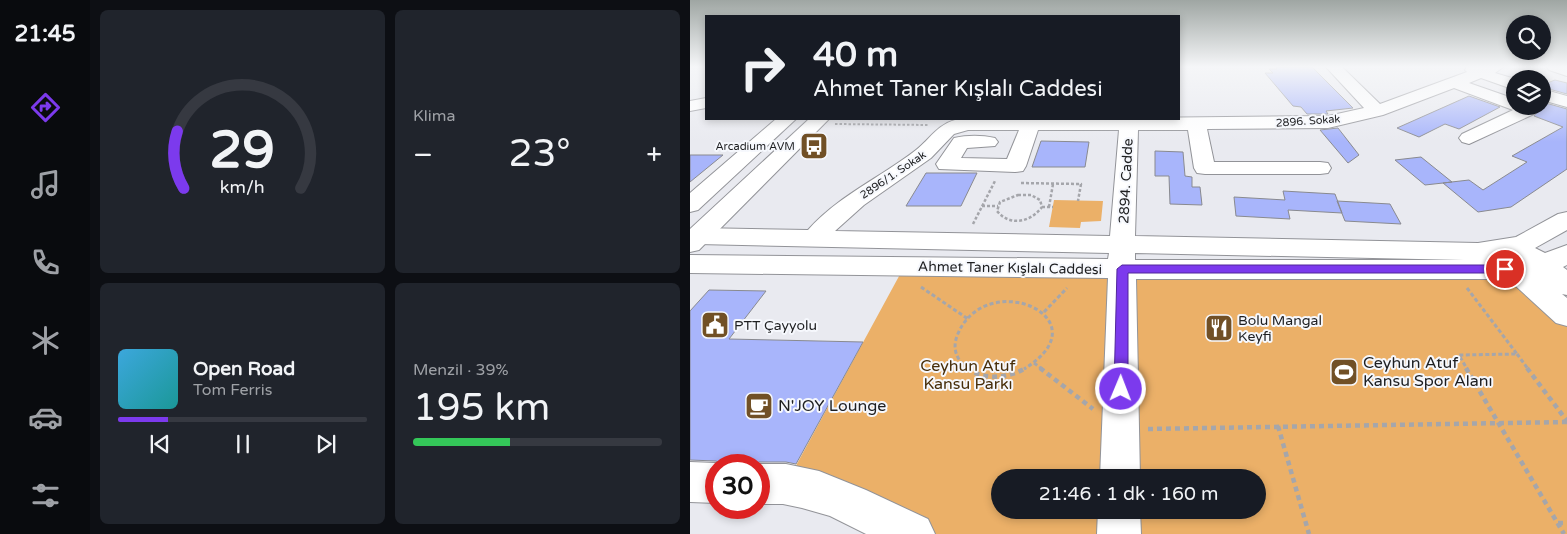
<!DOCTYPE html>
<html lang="tr">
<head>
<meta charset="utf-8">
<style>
  :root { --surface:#171b24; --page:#20242c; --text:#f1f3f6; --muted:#9ea1a6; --line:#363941; --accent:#7c3aed }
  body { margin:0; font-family:"Varela Round",sans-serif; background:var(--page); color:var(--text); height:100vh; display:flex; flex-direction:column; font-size:19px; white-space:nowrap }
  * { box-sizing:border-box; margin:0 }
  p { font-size:16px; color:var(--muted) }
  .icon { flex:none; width:28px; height:28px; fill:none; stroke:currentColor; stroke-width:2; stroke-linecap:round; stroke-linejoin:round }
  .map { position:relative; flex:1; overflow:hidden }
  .drawer { display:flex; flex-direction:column; gap:10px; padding:10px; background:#0d0f14; width:600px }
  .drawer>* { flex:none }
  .top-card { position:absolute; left:15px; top:15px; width:475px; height:105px; border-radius:0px; box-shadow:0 2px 8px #0003; background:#171b24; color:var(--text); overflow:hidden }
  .tools { position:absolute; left:816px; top:15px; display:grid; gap:10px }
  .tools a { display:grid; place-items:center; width:45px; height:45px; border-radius:50%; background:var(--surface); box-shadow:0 2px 8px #0003; font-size:25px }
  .speed { position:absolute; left:15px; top:454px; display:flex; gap:10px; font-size:25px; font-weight:700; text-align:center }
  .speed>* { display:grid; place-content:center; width:65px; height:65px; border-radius:50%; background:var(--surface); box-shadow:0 2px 8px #0003; line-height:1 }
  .speed .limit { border:8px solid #d22; background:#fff; color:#111 }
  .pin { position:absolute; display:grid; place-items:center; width:42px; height:42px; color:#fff; margin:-21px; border:2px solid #fff; border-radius:50%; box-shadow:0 1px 5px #0007 }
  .me { position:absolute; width:55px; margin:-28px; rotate:1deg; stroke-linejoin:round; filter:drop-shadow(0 0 4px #0008) }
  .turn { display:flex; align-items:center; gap:18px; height:105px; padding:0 25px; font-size:22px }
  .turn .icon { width:65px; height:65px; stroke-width:2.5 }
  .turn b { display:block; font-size:35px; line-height:42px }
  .big { font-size:38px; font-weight:600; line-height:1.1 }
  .drawer .widget { flex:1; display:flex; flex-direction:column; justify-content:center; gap:8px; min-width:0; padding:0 18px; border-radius:8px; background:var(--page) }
  .drawer .dial { align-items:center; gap:0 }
  .dial svg { height:130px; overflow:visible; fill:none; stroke:var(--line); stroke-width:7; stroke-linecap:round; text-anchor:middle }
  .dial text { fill:var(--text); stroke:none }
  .song { display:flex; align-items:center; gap:15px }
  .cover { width:60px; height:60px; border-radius:8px; background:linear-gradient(135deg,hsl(200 70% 55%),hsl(180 70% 35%)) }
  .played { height:5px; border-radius:2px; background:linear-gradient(90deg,var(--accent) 20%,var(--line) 20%) }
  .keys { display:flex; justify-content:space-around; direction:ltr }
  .heat { display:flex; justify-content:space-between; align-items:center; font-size:28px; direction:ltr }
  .charge { height:8px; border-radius:4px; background:linear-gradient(90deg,#34c759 39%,var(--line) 0) }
  .drawer .tiles { flex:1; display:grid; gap:10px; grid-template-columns:repeat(2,1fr) }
  .trip { position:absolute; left:301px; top:469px; width:275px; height:50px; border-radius:25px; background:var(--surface); box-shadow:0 2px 8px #0003; font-weight:600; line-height:50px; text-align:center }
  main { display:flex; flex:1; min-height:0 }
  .tab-bar { display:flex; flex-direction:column; width:90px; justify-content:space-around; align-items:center; background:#090b0e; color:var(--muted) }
  .tab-bar .icon { width:35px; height:35px }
  .tab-bar .on { color:var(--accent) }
  .tab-bar b { font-size:22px; color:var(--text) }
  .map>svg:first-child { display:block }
</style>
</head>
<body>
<main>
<nav class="tab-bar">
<b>21:45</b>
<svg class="icon on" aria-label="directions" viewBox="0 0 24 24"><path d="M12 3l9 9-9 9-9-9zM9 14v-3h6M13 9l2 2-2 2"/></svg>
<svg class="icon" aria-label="music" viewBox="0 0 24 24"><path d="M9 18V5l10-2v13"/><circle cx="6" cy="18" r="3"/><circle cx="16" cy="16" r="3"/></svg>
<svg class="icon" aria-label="phone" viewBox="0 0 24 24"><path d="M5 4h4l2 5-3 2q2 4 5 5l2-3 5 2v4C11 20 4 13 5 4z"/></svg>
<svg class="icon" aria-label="climate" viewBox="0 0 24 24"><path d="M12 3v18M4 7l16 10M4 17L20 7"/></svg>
<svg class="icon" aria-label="car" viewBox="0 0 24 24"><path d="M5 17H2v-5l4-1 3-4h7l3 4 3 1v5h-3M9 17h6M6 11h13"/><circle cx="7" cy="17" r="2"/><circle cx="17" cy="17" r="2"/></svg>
<svg class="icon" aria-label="filters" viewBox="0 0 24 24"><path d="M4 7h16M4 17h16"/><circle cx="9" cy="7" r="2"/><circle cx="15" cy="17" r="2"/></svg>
</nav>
<section class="drawer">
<div class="tiles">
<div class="widget dial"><svg viewBox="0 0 100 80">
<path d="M14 69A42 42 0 1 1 86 69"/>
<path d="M14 69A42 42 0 0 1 10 34" stroke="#7c3aed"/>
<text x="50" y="56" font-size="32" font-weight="700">29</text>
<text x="50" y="72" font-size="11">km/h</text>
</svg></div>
<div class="widget"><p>Klima</p>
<div class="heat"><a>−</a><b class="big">23°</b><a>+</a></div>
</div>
<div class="widget">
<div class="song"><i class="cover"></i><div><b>Open Road</b><p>Tom Ferris</p></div></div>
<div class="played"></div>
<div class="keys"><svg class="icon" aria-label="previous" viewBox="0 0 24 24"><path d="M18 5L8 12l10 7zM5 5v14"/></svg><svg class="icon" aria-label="pause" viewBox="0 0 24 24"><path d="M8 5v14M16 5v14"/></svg><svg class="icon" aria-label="next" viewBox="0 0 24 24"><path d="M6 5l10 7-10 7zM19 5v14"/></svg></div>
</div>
<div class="widget"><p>Menzil · 39%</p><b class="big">195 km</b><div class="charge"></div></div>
</div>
</section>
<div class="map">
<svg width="877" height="534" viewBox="0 0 877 534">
  <rect width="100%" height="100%" fill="#e9eaf0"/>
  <path fill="#ebb068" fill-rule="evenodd" d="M364,200l49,1 -2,20 -20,1 -1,6 -31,-1z
    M214,267l591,3 72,45v219h-654l-127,-50zM310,478h258v32h-258z"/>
  <path fill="#a8b5fb" stroke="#898a8f" d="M586,67h36l41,41 -27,3 2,3h-21l-6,-7 -8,-1 -28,-33h8l-4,-4h8z
    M865,80l12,3v11l-25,-7v-2z
    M779,96l31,11 -41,22 -14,-5 -26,13 -22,-9z
    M852,102l25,7v60l-56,38 -33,5 -35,-29 26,-3 14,10 44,-28 -15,-6 51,-29 -29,-11 5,-6 -2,-4h5z
    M648,128l21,27 -11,8 -28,-33z
    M351,141l48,1 -4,25h-53z
    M465,151l28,1 2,24 7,1v10h8l2,18 -32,-1 -1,-28h-14z
    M0,155h33l-33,27z
    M731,157l31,25 -27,3 -30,-25z
    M236,173h51l-16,33h-55z
    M593,191l52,3 7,19 -54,-3 2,9 -54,-3 -2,-19 51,3z
    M647,201l53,3 11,20 -56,-3z
    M19,290l57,1 -37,48 134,3 -67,122 -10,-2h-27l-5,3h-30l-8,-4 -26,-1v-149z"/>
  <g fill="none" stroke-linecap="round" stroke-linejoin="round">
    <defs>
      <path id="minor" d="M636,67h16l38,37 87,-32 -2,-2 2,-3h36l-8,6 20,6v11l-34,-12 -12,5 46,16v7h19l3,4 -3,4 -65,30 -7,-2 -3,-4 3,-4 51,-24 -59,-22 -71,27 -55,13 -121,1 7,33h106l8,1 3,5 -3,5 -8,1h-115l-8,-1 -3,-5 -6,-38h-50l-3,106 343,7 38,-6 42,-23 9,-2v18l-32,18 10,5 22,-8v20l-4,2 4,3v25l-5,-1 5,4v28l-11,-3 -48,-44h-372l4,199h-40l8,-200 -418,-5v-18l418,4 1,-6 -411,-9 -8,-2v-12l8,-2 110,2c30,-34 72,-52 108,-80 14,-11 21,-25 39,-30l373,-4 36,-8zM278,130h51l-12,29 -46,-1 6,-10 28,-2 3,-4 -3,-4c-13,-3 -28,-3 -41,0l-18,26 3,5 76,3 8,-1 3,-5 12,-36h81l-9,106 -275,-5 29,-26 67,-47 23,-24zM445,253l329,7h-329z
        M857,67h20v9l-18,-6z
        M852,89l25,7v11l-25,-7z
        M16,98v10l-16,3v-10z
        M0,462l26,1 6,2h-6v38l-26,-1z
        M69,464h27l33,7 47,19 62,29 7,15h-69l-36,-18 -28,-8 -19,-4h-24v-39h-3z
        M408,510h42l1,24h-44z"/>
      <path id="major" d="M86,119h20l-98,91 -8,2v-19z
        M119,119h20l-130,131 -9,2v-23z"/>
    </defs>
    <use href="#minor" stroke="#929398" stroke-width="2"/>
    <use href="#major" stroke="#929398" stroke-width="2"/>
    <path stroke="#a5a6ab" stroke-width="2" stroke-dasharray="2.5 2" stroke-linecap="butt" d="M145,124l94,1"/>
    <path stroke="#a5a6ab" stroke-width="2.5" stroke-dasharray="3 2" stroke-linecap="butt" d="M331,183l60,1 -3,17
      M328,195h13l9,5 2,7c-11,15 -32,20 -45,4l3,-9z
      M292,206h16
      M352,207h11
      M359,207l4,-23
      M283,224l22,-43"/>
    <path stroke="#a5a6ab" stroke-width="3" stroke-dasharray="4 2.5" stroke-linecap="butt" d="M231,287l47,32
      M777,288l50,66 -58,1 8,14
      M354,312l23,-24
      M827,354l11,15
      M344,363l8,6
      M278,369c-11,-9 -16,-19 -11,-33 27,-71 150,-18 67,33"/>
    <path stroke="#a5a6ab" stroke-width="4.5" stroke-dasharray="5 4" stroke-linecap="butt" d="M277,368c16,13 42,10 59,0
      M350,368l53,41
      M776,368l98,166
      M837,368l40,53
      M588,426l31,108
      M458,429l419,-7
      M868,523h9"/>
    <use href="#minor" fill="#fff" fill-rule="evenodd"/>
    <use href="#major" fill="#fff" fill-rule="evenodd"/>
  </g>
  <linearGradient id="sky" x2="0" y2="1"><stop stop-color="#9fa6a3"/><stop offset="0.47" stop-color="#f5f6f8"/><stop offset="1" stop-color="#f5f6f8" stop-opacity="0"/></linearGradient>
  <rect width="877" height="142" fill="url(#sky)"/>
  <path fill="#7c3aed" stroke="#51269a" d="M432,265h383l5,4 -5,4h-377v116l-2,4 -5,2 -5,-2 -2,-4 3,-120z"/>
  <defs>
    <symbol id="bus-square" viewBox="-11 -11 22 22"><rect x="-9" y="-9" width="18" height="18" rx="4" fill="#715026" stroke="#f6f8fd"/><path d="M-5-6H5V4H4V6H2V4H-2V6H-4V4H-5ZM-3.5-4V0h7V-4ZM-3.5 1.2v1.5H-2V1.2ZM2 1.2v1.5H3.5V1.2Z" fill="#fff"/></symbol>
    <symbol id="civic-square" viewBox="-11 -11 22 22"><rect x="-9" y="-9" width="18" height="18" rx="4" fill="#715026" stroke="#f6f8fd"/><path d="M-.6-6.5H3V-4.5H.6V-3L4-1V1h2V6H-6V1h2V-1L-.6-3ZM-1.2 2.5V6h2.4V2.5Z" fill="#fff"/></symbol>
    <symbol id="restaurant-square" viewBox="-11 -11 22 22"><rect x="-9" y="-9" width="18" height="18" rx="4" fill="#715026" stroke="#f6f8fd"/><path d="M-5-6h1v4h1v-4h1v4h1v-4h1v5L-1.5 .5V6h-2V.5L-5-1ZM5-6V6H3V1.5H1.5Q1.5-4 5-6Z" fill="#fff"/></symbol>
    <symbol id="stadium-square" viewBox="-11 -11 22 22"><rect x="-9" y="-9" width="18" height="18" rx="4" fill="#715026" stroke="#f6f8fd"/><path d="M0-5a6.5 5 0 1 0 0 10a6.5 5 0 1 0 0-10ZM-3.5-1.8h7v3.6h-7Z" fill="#fff"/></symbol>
    <symbol id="cafe-square" viewBox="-11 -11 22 22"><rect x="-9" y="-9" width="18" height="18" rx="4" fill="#715026" stroke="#f6f8fd"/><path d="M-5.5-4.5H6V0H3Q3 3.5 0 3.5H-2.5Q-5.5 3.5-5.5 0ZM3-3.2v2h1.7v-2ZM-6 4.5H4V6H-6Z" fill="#fff"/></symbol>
  </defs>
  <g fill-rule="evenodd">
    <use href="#bus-square" x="108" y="130" width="32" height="32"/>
    <use href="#civic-square" x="9" y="309" width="32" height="32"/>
    <use href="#restaurant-square" x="513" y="312" width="32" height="32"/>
    <use href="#stadium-square" x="638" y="356" width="32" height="32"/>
    <use href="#cafe-square" x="53" y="390" width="32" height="32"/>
  </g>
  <g text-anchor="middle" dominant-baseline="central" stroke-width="4" stroke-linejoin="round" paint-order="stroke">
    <g font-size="11" fill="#1e1f21" stroke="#f6f8fd">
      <text transform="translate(618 121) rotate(-4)">2896. Sokak</text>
      <text transform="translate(203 175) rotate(-34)">2896/1. Sokak</text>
    </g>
    <g font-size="11" fill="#1e1f21" stroke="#f6f8fd" text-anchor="end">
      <text x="105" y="146">Arcadium AVM</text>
    </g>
    <g font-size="14" fill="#1e1f21" stroke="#f6f8fd">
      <text transform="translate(436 181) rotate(-87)">2894. Cadde</text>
      <text transform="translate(320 268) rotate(1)">Ahmet Taner Kışlalı Caddesi</text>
    </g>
    <g font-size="14" fill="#1e1f21" stroke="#f6f8fd" text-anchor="start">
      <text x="548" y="320">Bolu Mangal<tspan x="548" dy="16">Keyfi</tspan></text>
      <text x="44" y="325">PTT Çayyolu</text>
    </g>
    <g font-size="16" fill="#1e1f21" stroke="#f6f8fd" text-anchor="start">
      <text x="673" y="363">Ceyhun Atuf<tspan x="673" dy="18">Kansu Spor Alanı</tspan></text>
      <text x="88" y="406">N'JOY Lounge</text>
    </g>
    <g font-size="16" fill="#482e09" stroke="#f6f8fd">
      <text x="278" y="366">Ceyhun Atuf<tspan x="278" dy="18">Kansu Parkı</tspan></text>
    </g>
  </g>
</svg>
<div class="tools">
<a><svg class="icon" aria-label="search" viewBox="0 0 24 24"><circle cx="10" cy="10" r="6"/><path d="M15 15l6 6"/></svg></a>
<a><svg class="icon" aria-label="layers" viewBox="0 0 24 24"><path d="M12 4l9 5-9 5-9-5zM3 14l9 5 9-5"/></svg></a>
</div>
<div class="speed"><div class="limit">30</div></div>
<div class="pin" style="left:815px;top:269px;background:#d93025"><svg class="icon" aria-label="arrive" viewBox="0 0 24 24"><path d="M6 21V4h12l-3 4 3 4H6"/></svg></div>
<svg class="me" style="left:431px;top:389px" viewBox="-20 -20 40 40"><circle r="17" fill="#7c3aed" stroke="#fff" stroke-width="3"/><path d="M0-11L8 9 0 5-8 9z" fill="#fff"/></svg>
<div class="trip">21:46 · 1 dk · 160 m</div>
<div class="top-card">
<div class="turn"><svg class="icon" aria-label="right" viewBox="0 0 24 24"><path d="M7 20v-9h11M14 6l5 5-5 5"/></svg><div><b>40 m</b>Ahmet Taner Kışlalı Caddesi</div></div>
</div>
</div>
</main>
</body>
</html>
